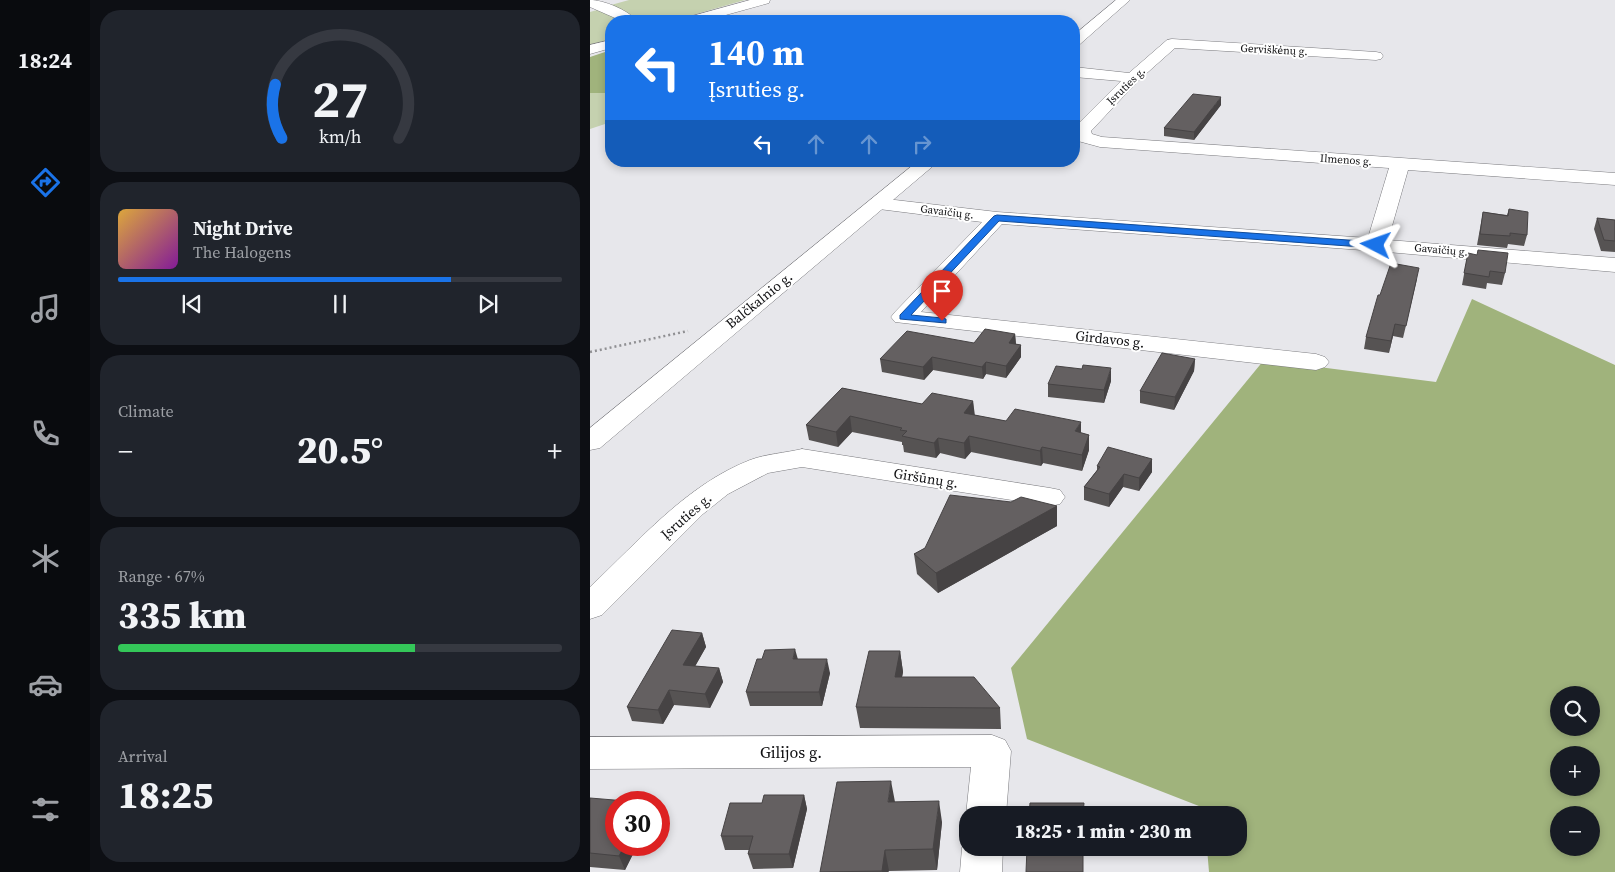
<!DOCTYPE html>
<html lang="en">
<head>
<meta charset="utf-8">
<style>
  :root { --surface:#171b24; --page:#20242c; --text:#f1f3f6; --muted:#9ea1a6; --line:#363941; --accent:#1a73e8 }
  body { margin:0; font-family:"Source Serif 4",serif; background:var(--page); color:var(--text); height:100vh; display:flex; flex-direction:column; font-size:19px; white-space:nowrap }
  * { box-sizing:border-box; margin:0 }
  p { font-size:16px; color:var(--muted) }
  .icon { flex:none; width:28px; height:28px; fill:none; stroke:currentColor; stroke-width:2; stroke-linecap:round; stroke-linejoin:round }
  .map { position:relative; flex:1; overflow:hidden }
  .details { display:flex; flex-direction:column; gap:10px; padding:10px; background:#0d0f14; width:500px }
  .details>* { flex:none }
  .top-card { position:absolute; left:15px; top:15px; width:475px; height:152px; border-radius:20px; box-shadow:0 2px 8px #0003; background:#1a73e8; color:#fff; overflow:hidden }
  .buttons { position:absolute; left:960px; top:686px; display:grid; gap:10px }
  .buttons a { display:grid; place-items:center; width:50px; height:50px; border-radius:50%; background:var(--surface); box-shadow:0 2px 8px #0003; font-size:25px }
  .speed { position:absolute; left:15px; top:791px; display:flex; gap:10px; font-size:25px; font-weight:700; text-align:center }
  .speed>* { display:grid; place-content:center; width:65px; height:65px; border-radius:50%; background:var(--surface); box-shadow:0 2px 8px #0003; line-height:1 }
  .speed .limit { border:8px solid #d22; background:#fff; color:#111 }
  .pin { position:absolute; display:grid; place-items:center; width:42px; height:42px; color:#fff; margin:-51px -21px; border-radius:50% 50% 50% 0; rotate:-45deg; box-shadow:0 0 5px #0007 }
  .pin .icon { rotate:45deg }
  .me { position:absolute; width:55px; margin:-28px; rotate:274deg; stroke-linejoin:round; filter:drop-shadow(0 0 4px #0008) }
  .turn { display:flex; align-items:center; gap:18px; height:105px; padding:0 20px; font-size:22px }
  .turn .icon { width:65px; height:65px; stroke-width:2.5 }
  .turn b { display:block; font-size:35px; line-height:42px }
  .lanes { display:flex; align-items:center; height:48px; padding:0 20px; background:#0003; justify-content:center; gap:25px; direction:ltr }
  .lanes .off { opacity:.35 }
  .big { font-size:38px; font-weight:800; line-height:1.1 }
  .details .card { flex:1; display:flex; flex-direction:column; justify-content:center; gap:8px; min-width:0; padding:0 18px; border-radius:20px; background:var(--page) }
  .details .dial { align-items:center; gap:0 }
  .dial svg { height:130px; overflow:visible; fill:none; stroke:var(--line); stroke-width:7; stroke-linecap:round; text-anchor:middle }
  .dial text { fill:var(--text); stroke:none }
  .song { display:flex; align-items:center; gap:15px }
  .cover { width:60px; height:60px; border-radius:8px; background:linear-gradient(135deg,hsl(40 70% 55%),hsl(290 70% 35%)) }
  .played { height:5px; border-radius:2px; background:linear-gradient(90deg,var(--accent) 75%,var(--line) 75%) }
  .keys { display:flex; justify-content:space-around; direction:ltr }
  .heat { display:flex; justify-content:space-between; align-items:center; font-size:28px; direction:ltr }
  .charge { height:8px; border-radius:4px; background:linear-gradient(90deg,#34c759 67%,var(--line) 0) }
  .trip { position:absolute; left:369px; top:806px; width:288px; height:50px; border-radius:20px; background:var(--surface); box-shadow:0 2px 8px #0003; font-weight:800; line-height:50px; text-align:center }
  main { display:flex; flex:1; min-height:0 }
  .tabs { display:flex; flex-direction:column; width:90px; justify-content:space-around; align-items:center; background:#090b0e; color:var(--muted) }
  .tabs .icon { width:35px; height:35px }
  .tabs .on { color:var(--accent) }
  .tabs b { font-size:22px; color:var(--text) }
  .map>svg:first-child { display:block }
</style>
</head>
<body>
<main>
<nav class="tabs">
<b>18:24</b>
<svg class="icon on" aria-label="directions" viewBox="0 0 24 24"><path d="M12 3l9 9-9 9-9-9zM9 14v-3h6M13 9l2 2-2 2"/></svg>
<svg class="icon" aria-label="music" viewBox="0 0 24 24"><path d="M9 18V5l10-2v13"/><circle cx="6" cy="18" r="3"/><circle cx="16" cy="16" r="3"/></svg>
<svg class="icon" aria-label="phone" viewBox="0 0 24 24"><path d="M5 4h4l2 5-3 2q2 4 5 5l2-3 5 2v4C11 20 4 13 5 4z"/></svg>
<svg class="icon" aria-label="climate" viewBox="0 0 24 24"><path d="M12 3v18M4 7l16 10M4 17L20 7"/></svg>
<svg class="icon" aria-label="car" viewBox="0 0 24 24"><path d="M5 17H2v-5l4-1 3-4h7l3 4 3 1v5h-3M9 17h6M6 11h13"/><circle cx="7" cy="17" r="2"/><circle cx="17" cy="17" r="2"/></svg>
<svg class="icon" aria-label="filters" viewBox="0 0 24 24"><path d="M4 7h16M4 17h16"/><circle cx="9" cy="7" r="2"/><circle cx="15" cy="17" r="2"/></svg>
</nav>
<section class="details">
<div class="card dial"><svg viewBox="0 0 100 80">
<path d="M14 69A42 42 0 1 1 86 69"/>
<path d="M14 69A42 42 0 0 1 10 36" stroke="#1a73e8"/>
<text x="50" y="56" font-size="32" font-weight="700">27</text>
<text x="50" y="72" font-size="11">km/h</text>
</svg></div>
<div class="card">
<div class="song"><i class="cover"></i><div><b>Night Drive</b><p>The Halogens</p></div></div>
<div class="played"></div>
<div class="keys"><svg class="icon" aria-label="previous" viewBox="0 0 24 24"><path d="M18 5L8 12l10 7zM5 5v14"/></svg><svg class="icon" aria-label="pause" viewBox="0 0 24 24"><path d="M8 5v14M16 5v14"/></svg><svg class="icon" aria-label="next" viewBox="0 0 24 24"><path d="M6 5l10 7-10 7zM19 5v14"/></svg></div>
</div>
<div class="card"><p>Climate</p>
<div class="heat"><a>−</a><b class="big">20.5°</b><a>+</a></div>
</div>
<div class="card"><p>Range · 67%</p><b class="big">335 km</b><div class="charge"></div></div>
<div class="card"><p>Arrival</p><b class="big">18:25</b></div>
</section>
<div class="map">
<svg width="1025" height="872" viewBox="0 0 1025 872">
  <rect width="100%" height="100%" fill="#e7e7eb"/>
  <path fill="#c5d1af" d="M39,0h116l-73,21h-29l-32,-16z
    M7,10l18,4 6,7h-10v18l-21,6v-33z
    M0,93h21v29l-21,7z"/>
  <path fill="#a0b37c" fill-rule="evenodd" d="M21,50v43h-21v-36z
    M882,299l143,66v507h-406l-2,-24h31v-33h-33l-1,-7 -177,-69 -16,-71 253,-308 172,22zM969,695h32v33h-32zM969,755h32v33h-32zM969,815h32v33h-32z"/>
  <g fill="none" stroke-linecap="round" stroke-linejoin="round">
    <defs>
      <path id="street" d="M0,0c14,0 38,10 47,21h-15l-32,-14z
        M582,39l204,13 5,1 2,3 -2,3 -5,1 -201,-12 -37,33 -47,50 1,3 10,3 513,36v12l-207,-15 -20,70 227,18v14l-239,-21 -374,-27 -81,88 395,42 9,3 4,5 -4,5 -9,3 -421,-48 -4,-5 4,-5 87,-90 -111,-14 -3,-4 3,-4 7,-2 119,14 371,26 21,-70 -289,-21 -22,-6 -4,-10 2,-5 45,-45 -47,-4v-10l55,6 38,-33z
        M212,449l248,39 10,2 5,7 -5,7 -10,2 -248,-39 -34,6 -40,21 -25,20 -101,101 -12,4v-32c49,-46 96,-102 160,-127 16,-6 35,-7 52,-11z
        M402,735l13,5 6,11 -5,64h-38v3l-2,-3 5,-48 -381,2v-32z
        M378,837v11h35l-1,24h-42l2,-24z"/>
      <path id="secondary" d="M526,0h14l-51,45 -5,1v-11z
        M328,161h21l-339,287 -10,2v-22z"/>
      <path id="primary" d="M160,0h20l-1,3 -65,18h-21l2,-3z
        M21,40v8l-21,6v-9z"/>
    </defs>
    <use href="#street" stroke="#7a7a7e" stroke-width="1"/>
    <use href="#secondary" stroke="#7a7a7e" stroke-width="1"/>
    <use href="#primary" stroke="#7a7a7e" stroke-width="1"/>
    <path stroke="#909093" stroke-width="2.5" stroke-dasharray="2 3" stroke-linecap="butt" d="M0,352l98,-21"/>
    <use href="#street" fill="#fff" fill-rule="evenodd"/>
    <use href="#secondary" fill="#fff" fill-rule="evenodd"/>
    <use href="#primary" fill="#fff" fill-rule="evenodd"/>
  </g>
  <path fill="#565353" d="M631,105l-27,35 -30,-4v-8z
    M919,209l18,26 -3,11 -16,-2 -1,4 -30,-3 6,-33 24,3z
    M1007,218l18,2v32l-14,-1 -7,-22z
    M878,253l37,20 -3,12 -15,-2 -1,6 -24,-4z
    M827,279l-14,59 -10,-2 -4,17 -25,-4 2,-12 14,-42z
    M425,334l1,10 5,1v12l-15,21 -20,-4 -3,5 -50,-9 -9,10 -42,-8 -2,-13 94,-16z
    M605,359l-1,12 -20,39 -34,-7v-12z
    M521,381l-7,22 -56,-6v-13z
    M252,388l80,16 51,-3 1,14 32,6 75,12 8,2v15l-7,21 -39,-8 -2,3 -70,-14 -6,7 -25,-6 -4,5 -32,-6 -1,-7h-1v-3l-50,-10 -14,15 -29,-7 -3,-15z
    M562,459v13l-13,19 -16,-4 -14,20 -25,-7v-13l13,-17v-4z
    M421,502l46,4v20l-119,67 -21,-19 -3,-20z
    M112,633l4,14 -11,19 24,2 4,14 -13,26 -36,-3 -11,19 -31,-3 -5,-14z
    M310,651l3,21 -1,5 98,31 1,21 -141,-1 -4,-21z
    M208,659l32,14 -8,33h-72l-4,-14z
    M214,795l3,14 -14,59 -40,1 -5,-15 1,-4h-24l-4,-14 41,-33z
    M0,798l26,47h33l-4,10 -12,-1 -8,16 -35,-3z
    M305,802l47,20 -5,48 -48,1 -1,1h-68z"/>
  <path fill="#464344" d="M631,97v8l-27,35v-8z
    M805,324l-2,12 -4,17 2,-12z
    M425,334l1,12 -7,-3z
    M431,345v12l-15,21v-12z
    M342,357l1,13 -9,10 -1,-13z
    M605,359l-1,12 -20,39 1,-13z
    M396,362v12l-3,5 -1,-12z
    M521,368v13l-7,22v-13z
    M383,401l2,15 -11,-3z
    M260,416l2,16 -14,15 -2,-15z
    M491,422v15l-6,-6z
    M499,435v15l-7,21v-16z
    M379,436l2,16 -6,7 -1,-16z
    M348,438l2,15 -4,5 -2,-15z
    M452,447l1,16 -2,3 -1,-15z
    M562,459v13l-13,19v-13z
    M534,474l-1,13 -14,20v-13z
    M467,506v20l-119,67 -2,-20z
    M112,633l4,14 -18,32 -5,-14z
    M205,649l4,14 -6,-4z
    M310,651l3,21 -5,25 -3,-20z
    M237,659l3,14 -8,33 -3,-14z
    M129,668l4,14 -13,26 -5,-14z
    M79,690l5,15 -11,19 -5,-14z
    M301,781l4,21h-7z
    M214,795l3,14 -14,59 -4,-14z
    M349,801l3,21 -5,48 -4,-21z
    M69,809l3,9 -3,7z
    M35,845h5l3,9 -8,16 -6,-14z
    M51,845h8l-4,10z
    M295,850l4,21 -1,1h-6v-1z"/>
  <path fill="#646061" stroke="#464344" d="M603,94l28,3 -27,35 -30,-4z
    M919,209l19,3 -1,23 -17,-2v3l-30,-2 3,-22 25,4z
    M1007,218l18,2v21l-11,-1z
    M888,250l30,3 -3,20 -15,-2 -1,6 -25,-4 4,-20 9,2z
    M801,263l28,5 -13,58 -11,-2 -4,17 -25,-4 12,-42h2z
    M395,329l30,5 -6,9 12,2 -15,21 -20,-4 -4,5 -50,-10 -9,10 -43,-8 27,-28 67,12z
    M572,353l33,6 -20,38 -35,-6z
    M493,365l28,3 -7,22 -56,-6 8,-18 26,3z
    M252,388l80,16 10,-11 41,8 -9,12 42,8 9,-12 66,13 -6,9 14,4 -7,20 -40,-8 -2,4 -71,-15 -5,7 -26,-5 -4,5 -32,-7 5,-5 -7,-1 2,-2 -52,-12 -14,16 -30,-7z
    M518,447l44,12 -13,19 -15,-4 -15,20 -25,-7 16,-20 -3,-1z
    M360,495l61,7 10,-5 36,9 -121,67 -22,-19 11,-6z
    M82,630l30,3 -19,32 36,3 -14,26 -36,-4 -11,20 -31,-3z
    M205,649l-2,10h34l-8,33h-73l11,-33h5l3,-9z
    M279,651h31l-5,26h79l26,31 -144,-1z
    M301,781l-3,21 51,-1 -6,48 -48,1 -3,21 -62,1 17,-90z
    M174,795h40l-15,59h-41l5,-18h-32l9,-33h32z
    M0,798l48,4h-22v43h9l-6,11 -29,-3z
    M440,803h54l-1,12h-54z
    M437,848h56v24h-57z"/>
  <path fill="#1a73e8" stroke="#114b97" d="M407,215l379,27 4,3 -4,3 -377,-27 -88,94 31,3 4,1v4l-46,-4v-4l94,-99z"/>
  <g text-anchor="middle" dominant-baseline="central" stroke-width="4" stroke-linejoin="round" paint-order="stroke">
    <g font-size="11" fill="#111113" stroke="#fff">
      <text transform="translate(684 50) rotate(3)">Gerviškėnų g.</text>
      <text transform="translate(536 86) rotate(-44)">Įsruties g.</text>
      <text transform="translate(756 160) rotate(4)">Ilmenos g.</text>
      <text transform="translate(357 212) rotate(7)">Gavaičių g.</text>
      <text transform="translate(851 250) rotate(5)">Gavaičių g.</text>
    </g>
    <g font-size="14" fill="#111113" stroke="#fff">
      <text transform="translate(169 300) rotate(-39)">Balčkalnio g.</text>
      <text transform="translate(520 339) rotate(6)">Girdavos g.</text>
      <text transform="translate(336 478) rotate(9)">Giršūnų g.</text>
      <text transform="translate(96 516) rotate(-41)">Įsruties g.</text>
    </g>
    <g font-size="16" fill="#111113" stroke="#fff">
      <text x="201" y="752">Gilijos g.</text>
    </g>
  </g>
</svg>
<div class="buttons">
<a><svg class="icon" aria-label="search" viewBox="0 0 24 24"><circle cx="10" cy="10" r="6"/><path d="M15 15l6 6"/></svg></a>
<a>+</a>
<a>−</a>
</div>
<div class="speed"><div class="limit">30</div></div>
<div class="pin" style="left:352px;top:321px;background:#d93025"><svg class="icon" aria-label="arrive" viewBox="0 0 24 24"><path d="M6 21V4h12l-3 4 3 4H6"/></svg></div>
<svg class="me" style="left:786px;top:245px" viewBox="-20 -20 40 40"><path d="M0-17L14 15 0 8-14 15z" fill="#1a73e8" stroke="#fff" stroke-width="4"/></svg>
<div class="trip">18:25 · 1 min · 230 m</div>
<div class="top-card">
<div class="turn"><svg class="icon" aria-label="left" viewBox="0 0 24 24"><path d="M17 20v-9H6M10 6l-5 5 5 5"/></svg><div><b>140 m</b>Įsruties g.</div></div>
<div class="lanes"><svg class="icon" aria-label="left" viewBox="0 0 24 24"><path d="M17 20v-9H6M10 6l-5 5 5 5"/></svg><svg class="icon off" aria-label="ahead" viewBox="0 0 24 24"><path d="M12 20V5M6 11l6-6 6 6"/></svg><svg class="icon off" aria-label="ahead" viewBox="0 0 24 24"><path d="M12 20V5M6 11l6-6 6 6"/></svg><svg class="icon off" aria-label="right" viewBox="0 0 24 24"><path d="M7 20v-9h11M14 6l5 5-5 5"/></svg></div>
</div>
</div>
</main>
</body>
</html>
